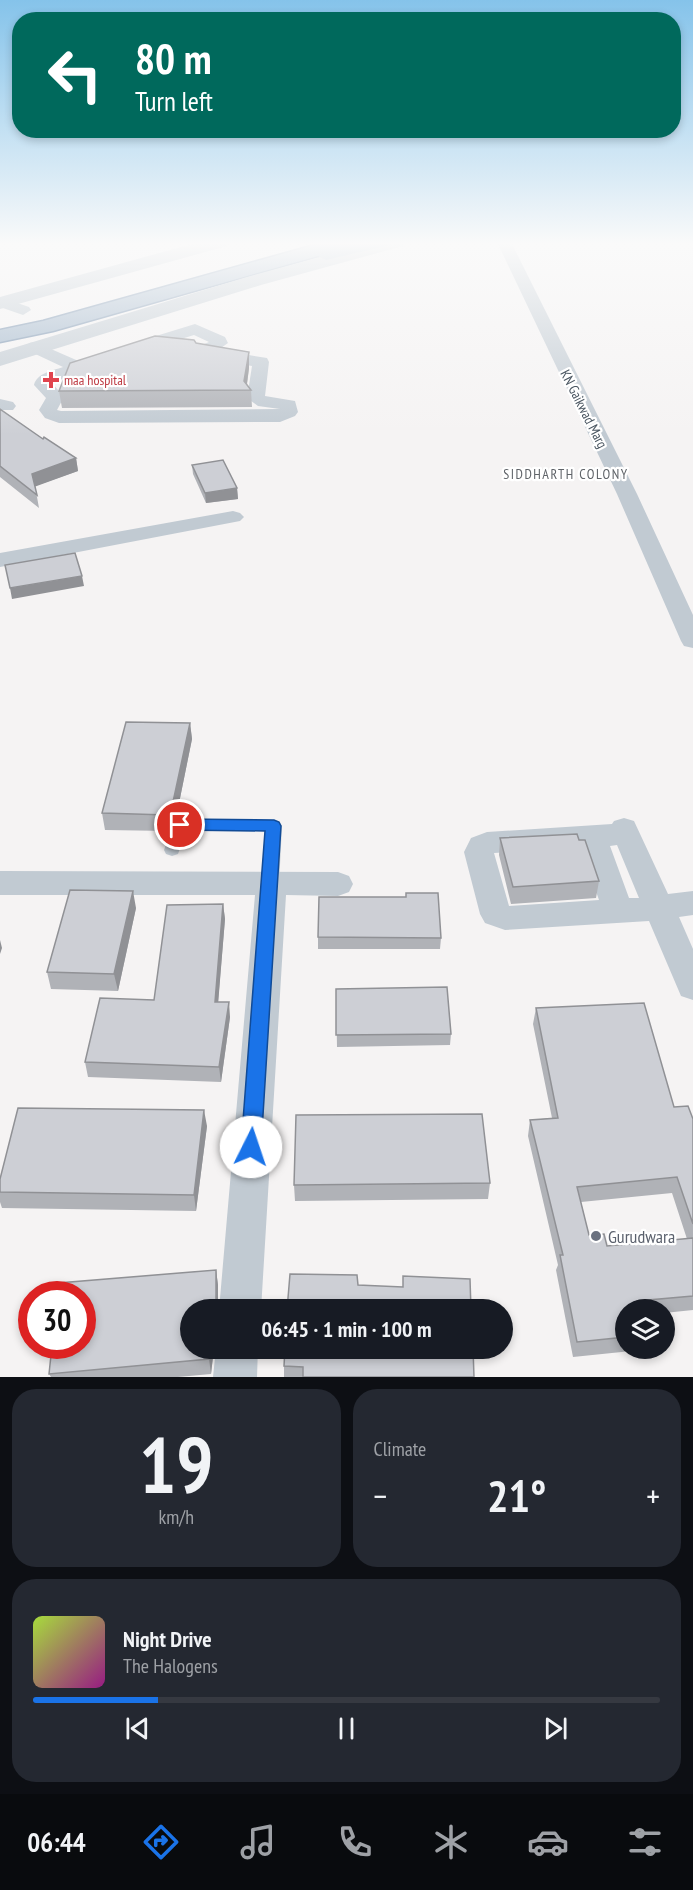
<!DOCTYPE html>
<html lang="en">
<head>
<meta charset="utf-8">
<style>
  :root { --surface:#171b24; --page:#242831; --text:#f1f3f6; --muted:#9ea1a6; --line:#363941; --accent:#1a73e8 }
  body { margin:0; font-family:"PT Sans Narrow",sans-serif; background:var(--page); color:var(--text); height:100vh; display:flex; flex-direction:column; font-size:22px; white-space:nowrap }
  * { box-sizing:border-box; margin:0 }
  p { font-size:20px; color:var(--muted) }
  .icon { flex:none; width:33px; height:33px; fill:none; stroke:currentColor; stroke-width:2; stroke-linecap:round; stroke-linejoin:round }
  .map { position:relative; height:1377px; overflow:hidden }
  .sheet { display:flex; flex-direction:column; gap:12px; padding:12px; background:#0d0f14; flex:1 }
  .sheet>* { flex:none }
  .guide { position:absolute; left:12px; top:12px; width:669px; height:126px; border-radius:24px; box-shadow:0 3px 9px #0003; background:#00695c; color:#fff; overflow:hidden }
  .buttons { position:absolute; left:615px; top:1299px; display:grid; gap:12px }
  .buttons a { display:grid; place-items:center; width:60px; height:60px; border-radius:50%; background:var(--surface); box-shadow:0 3px 9px #0003; font-size:30px }
  .speed { position:absolute; left:18px; top:1281px; display:flex; gap:12px; font-size:30px; font-weight:700; text-align:center }
  .speed>* { display:grid; place-content:center; width:78px; height:78px; border-radius:50%; background:var(--surface); box-shadow:0 3px 9px #0003; line-height:1 }
  .speed .limit { border:9px solid #d22; background:#fff; color:#111 }
  .pin { position:absolute; display:grid; place-items:center; width:51px; height:51px; color:#fff; margin:-26px; border:3px solid #fff; border-radius:50%; box-shadow:0 2px 6px #0007 }
  .me { position:absolute; width:66px; margin:-33px; rotate:4deg; stroke-linejoin:round; filter:drop-shadow(0 0 4px #0008) }
  .turn { display:flex; align-items:center; gap:21px; height:126px; padding:0 24px; font-size:27px }
  .turn .icon { width:78px; height:78px; stroke-width:2.5 }
  .turn b { display:block; font-size:42px; line-height:51px }
  .big { font-size:45px; font-weight:800; line-height:1.1 }
  .sheet .widget { flex:1; display:flex; flex-direction:column; justify-content:center; gap:9px; min-width:0; padding:0 21px; border-radius:24px; background:var(--page) }
  .sheet .dial { align-items:center; gap:0 }
  .dial b { font-size:78px; line-height:1 }
  .song { display:flex; align-items:center; gap:18px }
  .cover { width:72px; height:72px; border-radius:9px; background:linear-gradient(135deg,hsl(80 70% 55%),hsl(310 70% 35%)) }
  .played { height:6px; border-radius:3px; background:linear-gradient(90deg,var(--accent) 20%,var(--line) 20%) }
  .keys { display:flex; justify-content:space-around; direction:ltr }
  .heat { display:flex; justify-content:space-between; align-items:center; font-size:33px; direction:ltr }
  .sheet .tiles { flex:1; display:grid; gap:12px; grid-template-columns:1fr 1fr }
  .widget:last-child { grid-column:span 2 }
  .trip { position:absolute; left:180px; top:1299px; width:333px; height:60px; border-radius:30px; background:var(--surface); box-shadow:0 3px 9px #0003; font-weight:800; line-height:60px; text-align:center }
  .menu { display:flex; height:96px; justify-content:space-around; align-items:center; background:#090b0e; color:var(--muted) }
  .menu .icon { width:42px; height:42px }
  .menu .current { color:var(--accent) }
  .menu b { font-size:27px; color:var(--text) }
  .map>svg:first-child { display:block }
</style>
</head>
<body>
<div class="map">
<svg width="693" height="1377" viewBox="0 0 693 1377">
  <rect width="100%" height="100%" fill="#f5f3f3"/>
  <g fill="none" stroke-linecap="round" stroke-linejoin="round">
    <defs>
      <path id="trunk" d="M325,242h64l-3,4 -60,14 -8,-4 -265,75 -53,11v-12l43,-9z"/>
    </defs>
    <use href="#trunk" stroke="#7690ad" stroke-width="3"/>
    <path fill="#c1cad2" fill-rule="evenodd" d="M180,819l99,3 3,4 -3,59 -2,4 -6,2 -6,-2 -2,-4 3,-54h-80l-8,23 -6,2 -6,-2 -2,-4 11,-29z"/>
    <path fill="#c1cad2" fill-rule="evenodd" d="M497,242h14l126,252 56,121v33l-9,-2 -3,-5 -64,-147z
      M0,297l29,10 2,3 -8,5 -23,-8z
      M195,324l30,13 3,6 -10,7 49,8 2,4 -4,34 30,5 3,11 -3,4 -15,6 -221,1 -14,-5 -6,-8 7,-12 -12,-13c3,-12 18,-14 29,-18l-34,-16 -2,-4 2,-4 6,-1 48,21 3,4 -3,4 -31,12 12,14 -7,13 4,1 219,-2 -22,-3 -11,-8 5,-32 -54,-9 -2,-4 3,-7 10,-4 -15,-7 -58,18 -8,-5 2,-4z
      M0,399l13,3 3,4 -3,4h-13z
      M233,511l7,2 4,4 -4,4 -240,46v-14z
      M624,818l10,3 34,73 25,-3v24l-14,2 14,32v51l-12,-4 -32,-75 -144,9 -20,-7 -5,-9 -16,-62 7,-14 16,-6 125,-8 2,-3zM617,845l22,53h-10l-19,-52zM581,848l18,52 -90,6 -15,-53z
      M0,871l338,1 11,4 4,8 -4,8 -11,4 -52,-1 -25,415h-42l36,-415h-255z
      M216,1348h42l-1,29h-44z"/>
    <path fill="#c1cad2" fill-rule="evenodd" d="M199,242h31l-3,4 -227,63v-12z
      M375,242h31l-3,4 -142,39 -261,81v-14l247,-75z"/>
    <use href="#trunk" fill="#9fb4c9" fill-rule="evenodd"/>
  </g>
  <path fill="#b0b2b7" fill-rule="evenodd" d="M196,343l53,9v16l-2,17 4,5 1,17 -190,1 -3,-17z
    M0,409l43,30 33,19 2,13 -43,15 4,22 -39,-31z
    M192,465l45,23 1,11 -32,4 -13,-29z
    M190,723l2,16 -16,79 -7,13 -64,-1 -3,-17z
    M500,838l79,2 20,41 -3,17 -85,6 -12,-49z
    M223,904l2,15 -7,83 12,15 -9,65 -133,-5 -3,-15 69,-62z
    M136,908l-18,83 -67,-2 -4,-17z
    M318,937l123,1 -1,11h-122z
    M336,989l115,45 -1,11 -113,2z
    M536,1008l138,99 19,12v191l-29,3v-3h-38v38h16l-1,2 -68,7 -17,-87 2,-5 -30,-129 2,-16 22,-2 -19,-94zM672,1193l15,46 -80,7 -18,-11 -8,-33z
    M207,1126l-11,85 -194,-3 -2,-6v-23z
    M490,1183l-2,16 -193,2 -1,-16z
    M216,1270l2,15 -28,63h24l-3,26 -33,3h-127l-2,-3z
    M285,1348l189,29h-190v-11z"/>
  <path fill="#909195" d="M249,352v16l-3,22 -2,-9z
    M76,458l2,13 -44,16 -2,-13z
    M237,488l1,11 -32,4 -1,-10z
    M82,576l2,10 -72,13 -2,-11z
    M190,723l2,16 -16,79 -7,13 -2,-16z
    M133,891l3,17 -18,83 -4,-17z
    M223,904l2,15 -8,98 -2,-15z
    M0,940l2,8 -2,6z
    M229,1002l1,15 -9,65 -2,-15z
    M204,1110l3,16 -11,85 -2,-16z
    M216,1270l2,15v25h-2z
    M210,1348h4l-3,26 -2,-15z"/>
  <path fill="#cdcfd5" stroke="#909195" stroke-width="1.5" d="M155,336l39,4 2,3 53,9 -5,29 7,9 -192,1 11,-28z
    M0,409l43,30 1,-2 32,21 -44,16 5,21 -37,-29z
    M223,460l14,28 -32,5 -13,-28z
    M75,553l7,23 -72,12 -5,-23z
    M126,722l64,1 -17,79 -6,13 -65,-2z
    M577,834l2,6h6l14,41 -86,6 -13,-49z
    M70,890l63,1 -19,83 -67,-2z
    M406,893h32l3,45 -123,-1 1,-40h87z
    M223,904l-8,98h14l-10,65 -134,-5 15,-64 54,2 13,-95z
    M447,987l4,47 -115,1v-46z
    M644,1003l30,104 14,-1 5,13v105l-16,-47 -100,10 12,48 15,-1 3,12 86,-8v58l-56,5 2,9h-13v27l-49,5 -17,-87h3l-33,-135 28,-2 -22,-110z
    M18,1108l186,2 -10,85 -194,-3v-13z
    M482,1114l8,69 -196,2 2,-70z
    M216,1270v40h-26v38h20l-1,11 -160,15 3,-28h30v-52h-25l1,-11z
    M290,1274l67,1 1,10 45,2v-11l67,3 1,31h-184z
    M285,1348h188l1,29h-171v-10l-19,-1z"/>
  <linearGradient id="sky" x2="0" y2="1"><stop stop-color="#85c3ea"/><stop offset="0.56" stop-color="#fafafa"/><stop offset="1" stop-color="#fafafa" stop-opacity="0"/></linearGradient>
  <rect width="693" height="435" fill="url(#sky)"/>
  <path fill="#1a73e8" stroke="#114b97" stroke-width="1.5" d="M180,819l94,1 5,2 2,4 -20,321 -3,7 -7,3 -7,-3 -3,-7 24,-316 -85,-1 -6,-2 -2,-3 2,-4z"/>
  <path fill="#e0444e" stroke="#fff" stroke-width="2" d="M48 371h6v6h6v6h-6v6h-6v-6h-6v-6h6z"/>
  <circle fill="#6b7280" stroke="#fff" stroke-width="2" cx="596" cy="1236" r="6"/>
  <g text-anchor="middle" dominant-baseline="central" stroke-width="4.5" stroke-linejoin="round" paint-order="stroke">
    <g font-size="14" fill="#be3a42" stroke="#fff" text-anchor="start">
      <text x="64" y="380">maa hospital</text>
    </g>
    <g font-size="14" fill="#4a5661" stroke="#fff">
      <text transform="translate(584 409) rotate(63)">KN Gaikwad Marg</text>
    </g>
    <g font-size="14" letter-spacing="1.5" fill="#5f6368" stroke="#fff">
      <text x="566" y="474">SIDDHARTH COLONY</text>
    </g>
    <g font-size="18" fill="#5b616d" stroke="#fff" text-anchor="start">
      <text x="608" y="1236">Gurudwara</text>
    </g>
  </g>
</svg>
<div class="buttons">
<a><svg class="icon" aria-label="layers" viewBox="0 0 24 24"><path d="M12 4l9 5-9 5-9-5zM3 14l9 5 9-5"/></svg></a>
</div>
<div class="speed"><div class="limit">30</div></div>
<div class="pin" style="left:180px;top:825px;background:#d93025"><svg class="icon" aria-label="arrive" viewBox="0 0 24 24"><path d="M6 21V4h12l-3 4 3 4H6"/></svg></div>
<svg class="me" style="left:251px;top:1147px" viewBox="-20 -20 40 40"><circle r="19" fill="#fff"/><path d="M0-13L10 11 0 6-10 11z" fill="#1a73e8"/></svg>
<div class="trip">06:45 · 1 min · 100 m</div>
<div class="guide">
<div class="turn"><svg class="icon" aria-label="left" viewBox="0 0 24 24"><path d="M17 20v-9H6M10 6l-5 5 5 5"/></svg><div><b>80 m</b>Turn left</div></div>
</div>
</div>
<section class="sheet">
<div class="tiles">
<div class="widget dial"><b>19</b><p>km/h</p></div>
<div class="widget"><p>Climate</p>
<div class="heat"><a>−</a><b class="big">21°</b><a>+</a></div>
</div>
<div class="widget">
<div class="song"><i class="cover"></i><div><b>Night Drive</b><p>The Halogens</p></div></div>
<div class="played"></div>
<div class="keys"><svg class="icon" aria-label="previous" viewBox="0 0 24 24"><path d="M18 5L8 12l10 7zM5 5v14"/></svg><svg class="icon" aria-label="pause" viewBox="0 0 24 24"><path d="M8 5v14M16 5v14"/></svg><svg class="icon" aria-label="next" viewBox="0 0 24 24"><path d="M6 5l10 7-10 7zM19 5v14"/></svg></div>
</div>
</div>
</section>
<nav class="menu">
<b>06:44</b>
<svg class="icon current" aria-label="directions" viewBox="0 0 24 24"><path d="M12 3l9 9-9 9-9-9zM9 14v-3h6M13 9l2 2-2 2"/></svg>
<svg class="icon" aria-label="music" viewBox="0 0 24 24"><path d="M9 18V5l10-2v13"/><circle cx="6" cy="18" r="3"/><circle cx="16" cy="16" r="3"/></svg>
<svg class="icon" aria-label="phone" viewBox="0 0 24 24"><path d="M5 4h4l2 5-3 2q2 4 5 5l2-3 5 2v4C11 20 4 13 5 4z"/></svg>
<svg class="icon" aria-label="climate" viewBox="0 0 24 24"><path d="M12 3v18M4 7l16 10M4 17L20 7"/></svg>
<svg class="icon" aria-label="car" viewBox="0 0 24 24"><path d="M5 17H2v-5l4-1 3-4h7l3 4 3 1v5h-3M9 17h6M6 11h13"/><circle cx="7" cy="17" r="2"/><circle cx="17" cy="17" r="2"/></svg>
<svg class="icon" aria-label="filters" viewBox="0 0 24 24"><path d="M4 7h16M4 17h16"/><circle cx="9" cy="7" r="2"/><circle cx="15" cy="17" r="2"/></svg>
</nav>
</body>
</html>
